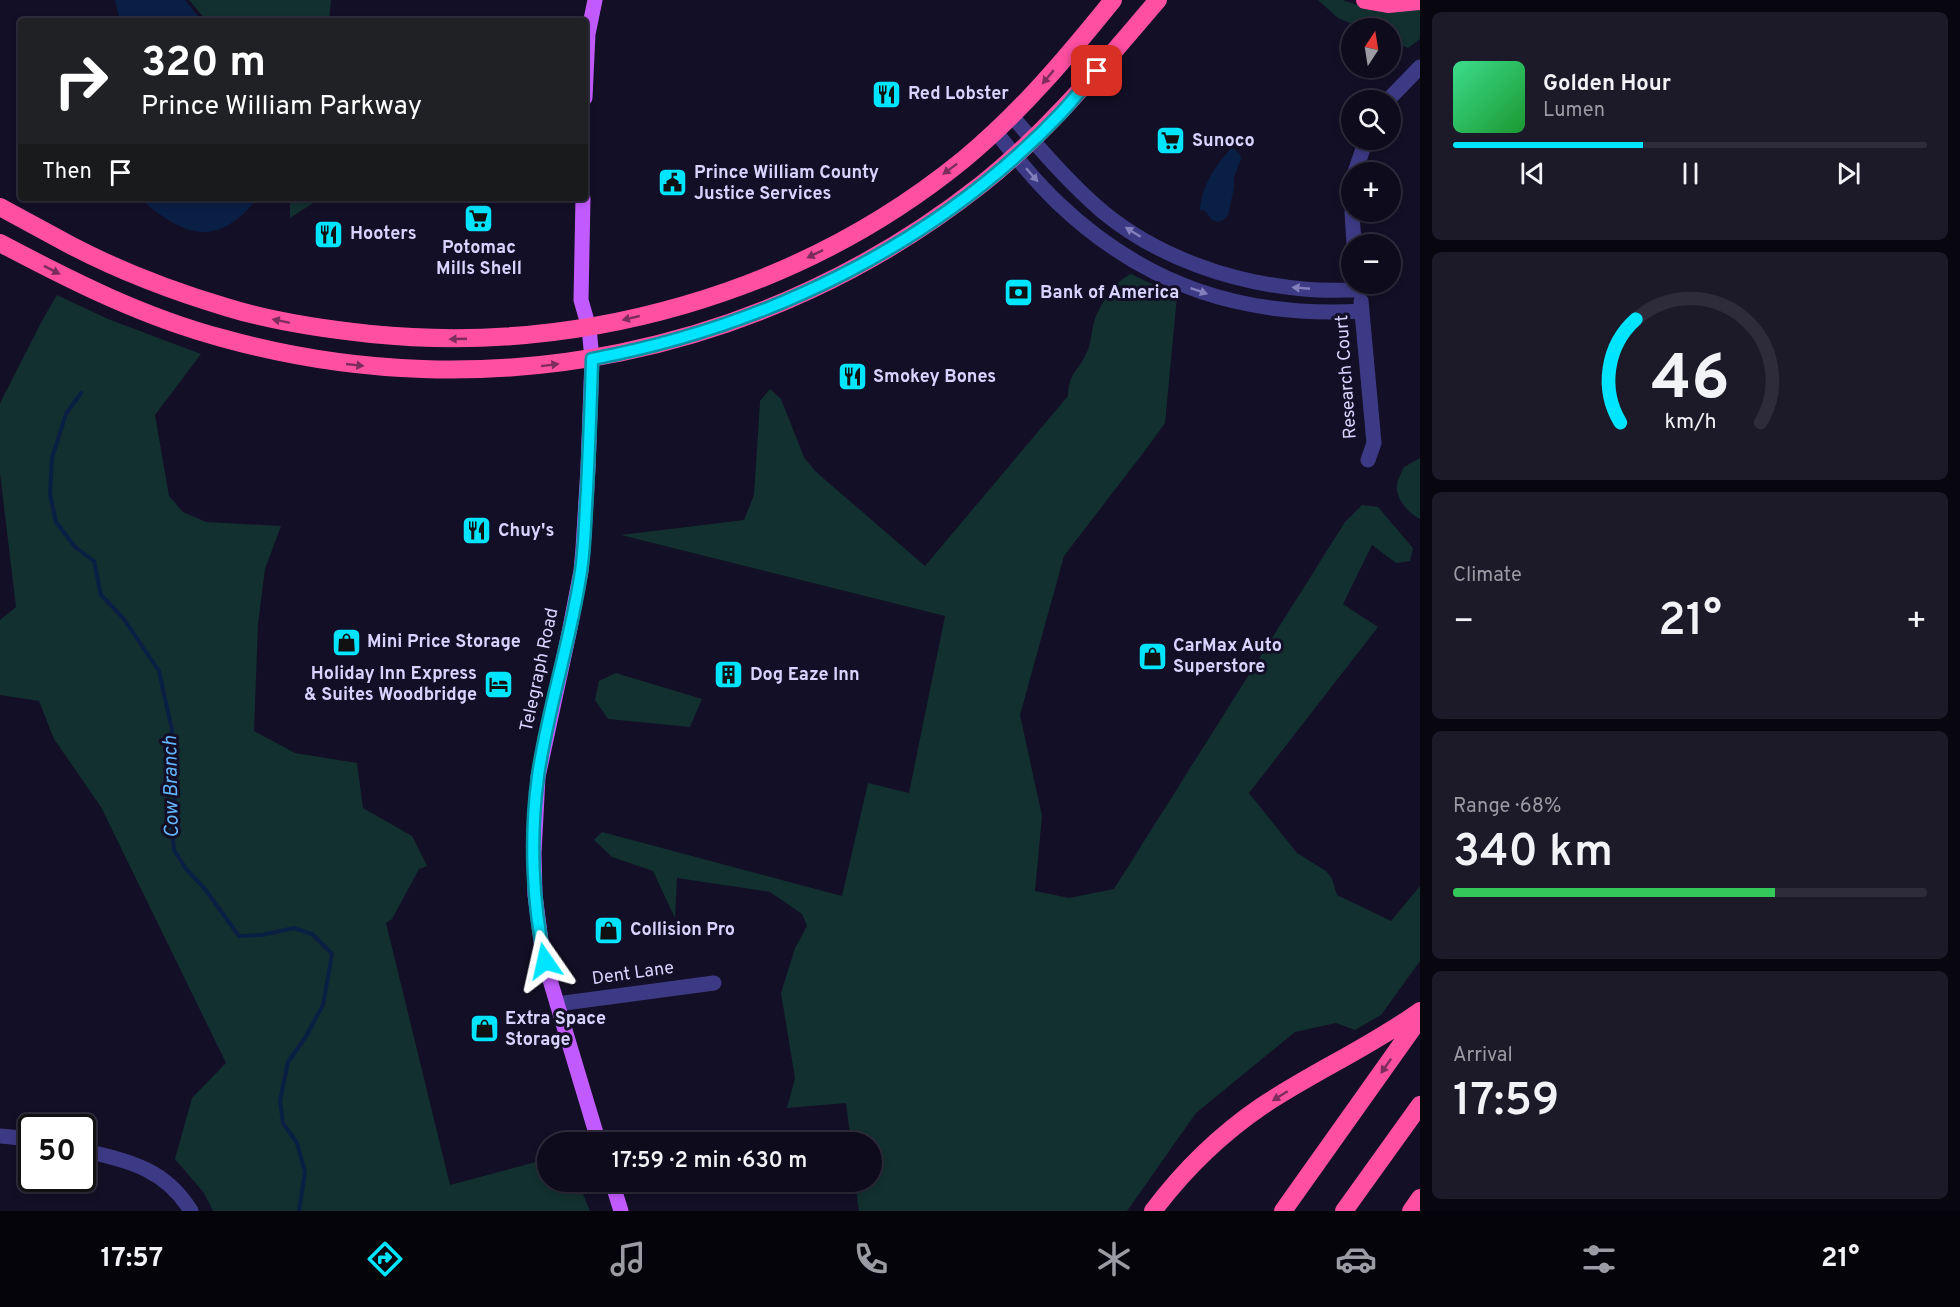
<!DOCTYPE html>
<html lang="en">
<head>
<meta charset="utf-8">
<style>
  :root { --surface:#0e0b1c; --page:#1c1929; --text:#f1f3f6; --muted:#9b9ba3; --line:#2e2b3b; --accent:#00e5ff }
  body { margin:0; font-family:Overpass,sans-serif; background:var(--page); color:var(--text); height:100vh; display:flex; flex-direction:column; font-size:22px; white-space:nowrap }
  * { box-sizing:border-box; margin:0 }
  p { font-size:20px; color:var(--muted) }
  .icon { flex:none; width:33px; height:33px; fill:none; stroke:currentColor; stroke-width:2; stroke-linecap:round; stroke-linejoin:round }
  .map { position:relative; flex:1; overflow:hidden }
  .side { display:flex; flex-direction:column; gap:12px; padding:12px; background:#08060f; width:540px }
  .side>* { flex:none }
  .banner { position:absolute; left:18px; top:18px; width:570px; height:183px; border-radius:6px; box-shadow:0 3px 9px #0003,0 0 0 2px var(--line); background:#202124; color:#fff; overflow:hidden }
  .needle { width:39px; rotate:12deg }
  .controls { position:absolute; left:1341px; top:18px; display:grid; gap:12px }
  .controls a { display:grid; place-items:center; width:60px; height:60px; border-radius:50%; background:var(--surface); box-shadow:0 3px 9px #0003,0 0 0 2px var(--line); font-size:30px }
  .speed { position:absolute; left:18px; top:1114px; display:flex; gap:12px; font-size:30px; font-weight:700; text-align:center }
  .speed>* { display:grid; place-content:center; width:78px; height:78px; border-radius:50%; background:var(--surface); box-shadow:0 3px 9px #0003,0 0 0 2px var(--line); line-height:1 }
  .speed .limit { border:3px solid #111; border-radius:9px; background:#fff; color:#111 }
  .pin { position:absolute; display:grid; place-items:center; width:51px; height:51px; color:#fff; margin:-26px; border-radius:12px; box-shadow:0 3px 9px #0006 }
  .me { position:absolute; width:66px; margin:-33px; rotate:349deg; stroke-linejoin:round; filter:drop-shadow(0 0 4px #0008) }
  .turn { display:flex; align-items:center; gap:21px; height:126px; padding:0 24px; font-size:27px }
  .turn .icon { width:78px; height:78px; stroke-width:2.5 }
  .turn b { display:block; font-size:42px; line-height:51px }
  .then { display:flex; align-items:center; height:57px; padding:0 24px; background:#0003; gap:12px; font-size:22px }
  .big { font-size:45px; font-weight:600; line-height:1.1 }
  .side .tile { flex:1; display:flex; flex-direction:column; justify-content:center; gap:9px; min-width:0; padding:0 21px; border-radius:9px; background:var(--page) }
  .side .dial { align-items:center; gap:0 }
  .dial svg { height:156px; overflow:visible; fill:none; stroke:var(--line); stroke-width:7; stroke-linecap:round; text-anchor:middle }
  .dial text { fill:var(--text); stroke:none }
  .song { display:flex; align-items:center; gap:18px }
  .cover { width:72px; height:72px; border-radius:9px; background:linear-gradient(135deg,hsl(150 70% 55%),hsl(130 70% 35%)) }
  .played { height:6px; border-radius:3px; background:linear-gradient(90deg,var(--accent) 40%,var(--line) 40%) }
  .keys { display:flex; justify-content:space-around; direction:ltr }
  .heat { display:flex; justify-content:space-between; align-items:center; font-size:33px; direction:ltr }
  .charge { height:9px; border-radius:4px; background:linear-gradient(90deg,#34c759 68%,var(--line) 0) }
  .trip { position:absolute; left:537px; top:1132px; width:345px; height:60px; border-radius:30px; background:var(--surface); box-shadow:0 3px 9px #0003,0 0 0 2px var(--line); font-weight:600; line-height:60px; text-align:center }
  .tab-bar { display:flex; height:96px; justify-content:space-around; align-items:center; background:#06040b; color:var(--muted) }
  .tab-bar .icon { width:42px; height:42px }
  .tab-bar .current { color:var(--accent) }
  .tab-bar b { font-size:27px; color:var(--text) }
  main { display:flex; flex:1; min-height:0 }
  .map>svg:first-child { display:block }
</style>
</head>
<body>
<main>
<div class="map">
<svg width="1420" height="1211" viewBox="0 0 1420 1211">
  <rect width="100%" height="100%" fill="#130f26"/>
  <path fill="#12302f" d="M189,0h142l-2,21h-122z
    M1318,0h25l22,8 55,-1v32l-12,9 -17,-7 -1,-13h-29l-23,-10z
    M290,198h31l-31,20z
    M1131,274l46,22 -12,127 -15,21 -86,112 -44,159 22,101 -7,75 34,7 45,-9 231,-367 17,-17 16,2 35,41 -3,13 -14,2 -24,-18 -29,59 35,23 -129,166 48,60 29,18 6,8 5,16 54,26 29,-35v75l-39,54 -26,15 -19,-7 -41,9 -99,81 -69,98h-268l-4,-29h17v-39h-21l-5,-40 -59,5 8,-30 -14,-85 14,-45 12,-22 -5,-12 -32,-22 -93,-14 -2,40 -22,-47 -41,-14 -18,-17 8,-8 240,64 26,-113 41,10 36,-177 -324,-81 123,-15 10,-25 6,-94 10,-12 11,10 23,58 11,14 110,95 143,-170c1,-24 10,-24 18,-42 5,-9 5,-18 7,-28 4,-18 22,-45 38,-52z
    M57,295l51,24 93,35 -46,61 14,81 14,16 23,10 75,4 -16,43 -7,55 -4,107 41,22 62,10 6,45 49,28 15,30 -8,3 -27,50 -6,4 64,262 97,-26 1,23h30l12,29h-377l-9,-18 -29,-34 17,-61 34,-35 -125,-256 -47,-68 -15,-38 -39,-6v-75l16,-13 -16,-134v-70l44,-86z
    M1420,458v61c-11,-5 -25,-21 -23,-34 0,-6 5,-13 7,-18z
    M616,673l86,26 -12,28 -82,-8 -13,-19 4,-19z"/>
  <path fill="#0a1f44" d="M115,0h70l17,21h-82z
    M1232,147l8,7 1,5 -7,18v11l-6,27 -5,5 -5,2 -6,-2 -7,-9 -5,-1c1,-24 16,-45 32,-63z
    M139,198h119c-43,52 -74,38 -119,0z"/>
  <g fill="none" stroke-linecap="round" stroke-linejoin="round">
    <path stroke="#0a1f44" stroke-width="4" d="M81,393l-15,21 -14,44 -2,36 6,28 19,25 19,14 7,34 22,23 36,53 13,59 -1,32 4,32 -3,30 2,26 12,19 19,20 34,47 23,-1 32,-7 18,6 20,20 -9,51 -18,33 -17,24 -8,39 3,22 14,20 8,29 -6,39"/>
    <path stroke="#3d3a85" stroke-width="15" d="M1388,100l32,-33
      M1012,116c28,33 57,67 91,96 56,46 130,71 201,77 19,2 37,1 55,1
      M995,131c20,25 40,50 63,72 87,83 186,115 304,108
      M1355,172l11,-32
      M1352,212l2,32
      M1361,301l13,142 -6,17
      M557,1004l157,-21
      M0,1136l32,3
      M82,1150c46,11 83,18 109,61"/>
    <path stroke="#c25bff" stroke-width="15" d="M585,98l3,-64 7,-34
      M583,198l-2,102 8,28 3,31 -4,109 -5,81 -2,22 -12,62 -31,144 -4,76 1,42 6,46 9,39 49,163
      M612,1182l9,29"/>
    <path stroke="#ff4fa3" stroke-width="18" d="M1365,0l23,4 32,-3
      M0,207c24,13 48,26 72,39 50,26 103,46 157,62 46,14 94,21 142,26 210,21 427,-40 592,-174 57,-47 104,-103 150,-160
      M0,243c72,38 143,74 222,95 265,74 545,16 760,-154 68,-54 120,-119 176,-184
      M1153,1211c30,-40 68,-77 109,-105 51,-34 108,-59 158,-95
      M1283,1211l137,-193
      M1344,1211l76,-106
      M1411,1211l9,-13"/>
  </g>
  <defs><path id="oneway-solid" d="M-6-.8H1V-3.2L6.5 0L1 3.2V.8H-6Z" transform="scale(1.5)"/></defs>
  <g fill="#7d2c5e">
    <use href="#oneway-solid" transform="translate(1048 77) rotate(130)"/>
    <use href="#oneway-solid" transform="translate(950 169) rotate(143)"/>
    <use href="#oneway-solid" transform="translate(815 254) rotate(154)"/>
    <use href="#oneway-solid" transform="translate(52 270) rotate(27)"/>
    <use href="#oneway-solid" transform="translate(631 318) rotate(167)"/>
    <use href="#oneway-solid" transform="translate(281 321) rotate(-168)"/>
    <use href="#oneway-solid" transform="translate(458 339) rotate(178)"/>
    <use href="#oneway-solid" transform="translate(355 365) rotate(6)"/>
    <use href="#oneway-solid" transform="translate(550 365) rotate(-7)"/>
    <use href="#oneway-solid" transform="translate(1386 1066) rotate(125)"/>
    <use href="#oneway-solid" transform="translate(1280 1096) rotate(148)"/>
  </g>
  <g fill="#837fbc">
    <use href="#oneway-solid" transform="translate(1032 175) rotate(49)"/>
    <use href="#oneway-solid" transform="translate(1133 232) rotate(-148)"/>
    <use href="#oneway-solid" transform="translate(1301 288) rotate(-175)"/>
    <use href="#oneway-solid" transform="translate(1199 291) rotate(19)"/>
  </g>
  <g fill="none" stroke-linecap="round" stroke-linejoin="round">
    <defs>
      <path id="route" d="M545,961c-13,-59 -15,-126 -7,-185 10,-69 33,-136 43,-205 4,-26 4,-54 6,-81 2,-44 4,-87 5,-131 176,-33 344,-115 469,-246 12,-13 24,-28 36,-42"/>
    </defs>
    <use href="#route" stroke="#0095a6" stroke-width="15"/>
    <use href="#route" stroke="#00e5ff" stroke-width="10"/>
  </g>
  <defs>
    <symbol id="restaurant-square" viewBox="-11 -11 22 22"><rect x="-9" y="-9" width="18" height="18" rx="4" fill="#00e5ff" stroke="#130f26"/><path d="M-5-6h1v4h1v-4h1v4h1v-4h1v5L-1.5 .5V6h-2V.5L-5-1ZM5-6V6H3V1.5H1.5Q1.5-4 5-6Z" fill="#111"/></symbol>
    <symbol id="supermarket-square" viewBox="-11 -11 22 22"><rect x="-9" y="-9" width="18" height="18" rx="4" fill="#00e5ff" stroke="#130f26"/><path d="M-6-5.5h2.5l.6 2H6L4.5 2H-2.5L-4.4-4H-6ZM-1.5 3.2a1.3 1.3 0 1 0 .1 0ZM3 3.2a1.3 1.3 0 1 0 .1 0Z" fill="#111"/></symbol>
    <symbol id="civic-square" viewBox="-11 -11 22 22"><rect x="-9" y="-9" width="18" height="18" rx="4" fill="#00e5ff" stroke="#130f26"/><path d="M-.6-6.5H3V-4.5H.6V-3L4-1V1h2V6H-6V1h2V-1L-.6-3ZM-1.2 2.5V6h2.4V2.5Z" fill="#111"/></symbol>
    <symbol id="bank-square" viewBox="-11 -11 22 22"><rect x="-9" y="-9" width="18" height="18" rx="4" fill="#00e5ff" stroke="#130f26"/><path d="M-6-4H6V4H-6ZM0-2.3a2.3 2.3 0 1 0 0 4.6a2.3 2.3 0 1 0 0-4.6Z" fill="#111"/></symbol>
    <symbol id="shop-square" viewBox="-11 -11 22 22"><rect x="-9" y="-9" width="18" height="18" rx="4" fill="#00e5ff" stroke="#130f26"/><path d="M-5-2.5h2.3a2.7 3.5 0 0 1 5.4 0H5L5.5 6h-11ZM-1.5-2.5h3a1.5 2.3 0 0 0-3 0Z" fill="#111"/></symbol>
    <symbol id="building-square" viewBox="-11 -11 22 22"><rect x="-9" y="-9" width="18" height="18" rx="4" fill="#00e5ff" stroke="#130f26"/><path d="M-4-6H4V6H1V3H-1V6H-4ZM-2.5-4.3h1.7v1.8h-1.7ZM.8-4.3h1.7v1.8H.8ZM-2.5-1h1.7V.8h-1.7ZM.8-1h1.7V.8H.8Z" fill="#111"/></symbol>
    <symbol id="hotel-square" viewBox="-11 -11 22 22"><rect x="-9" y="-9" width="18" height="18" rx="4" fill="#00e5ff" stroke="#130f26"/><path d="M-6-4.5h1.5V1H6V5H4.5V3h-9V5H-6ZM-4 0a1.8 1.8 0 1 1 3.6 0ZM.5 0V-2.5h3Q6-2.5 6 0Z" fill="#111"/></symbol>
  </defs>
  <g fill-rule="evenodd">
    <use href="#restaurant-square" x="870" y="78" width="33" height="33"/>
    <use href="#supermarket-square" x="1154" y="124" width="33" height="33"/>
    <use href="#civic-square" x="656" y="166" width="33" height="33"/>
    <use href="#supermarket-square" x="462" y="202" width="33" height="33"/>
    <use href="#restaurant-square" x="312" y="218" width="33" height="33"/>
    <use href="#bank-square" x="1002" y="276" width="33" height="33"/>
    <use href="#restaurant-square" x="836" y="360" width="33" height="33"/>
    <use href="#restaurant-square" x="460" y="514" width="33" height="33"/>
    <use href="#shop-square" x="330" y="626" width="33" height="33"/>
    <use href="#shop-square" x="1136" y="640" width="33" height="33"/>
    <use href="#building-square" x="712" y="658" width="33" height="33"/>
    <use href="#hotel-square" x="482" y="668" width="33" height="33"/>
    <use href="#shop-square" x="592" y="914" width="33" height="33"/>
    <use href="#shop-square" x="468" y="1012" width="33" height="33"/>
  </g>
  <g text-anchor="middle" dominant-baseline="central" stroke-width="6" stroke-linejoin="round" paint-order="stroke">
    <g font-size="18" font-weight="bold" fill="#d9d4ff" stroke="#130f26" text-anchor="start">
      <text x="908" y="94">Red Lobster</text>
      <text x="1192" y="141">Sunoco</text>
      <text x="694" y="173">Prince William County<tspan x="694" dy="21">Justice Services</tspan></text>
      <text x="350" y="234">Hooters</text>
      <text x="479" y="248" text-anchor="middle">Potomac<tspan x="479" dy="21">Mills Shell</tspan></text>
      <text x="1040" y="293">Bank of America</text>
      <text x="873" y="377">Smokey Bones</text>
      <text x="498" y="531">Chuy's</text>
      <text x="367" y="642">Mini Price Storage</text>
      <text x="1173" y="646">CarMax Auto<tspan x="1173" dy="21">Superstore</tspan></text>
      <text x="477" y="674" text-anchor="end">Holiday Inn Express<tspan x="477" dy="21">&amp; Suites Woodbridge</tspan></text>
      <text x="750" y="675">Dog Eaze Inn</text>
      <text x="630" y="930">Collision Pro</text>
      <text x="505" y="1019">Extra Space<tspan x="505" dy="21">Storage</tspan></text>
    </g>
    <g font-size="18" fill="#d9d4ff" stroke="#130f26">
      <text transform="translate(1347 377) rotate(-94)">Research Court</text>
      <text transform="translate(540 670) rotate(-78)">Telegraph Road</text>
      <text transform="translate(633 974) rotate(-8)">Dent Lane</text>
    </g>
    <g font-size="20" font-style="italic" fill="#62b6ff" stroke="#130f26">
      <text transform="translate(172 787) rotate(-91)">Cow Branch</text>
    </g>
  </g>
</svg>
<div class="controls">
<a><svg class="needle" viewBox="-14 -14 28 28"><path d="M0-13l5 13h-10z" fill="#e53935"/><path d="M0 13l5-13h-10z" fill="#9b9ba3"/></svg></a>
<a><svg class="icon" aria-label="search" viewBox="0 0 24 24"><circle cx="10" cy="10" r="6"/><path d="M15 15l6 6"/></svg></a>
<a>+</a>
<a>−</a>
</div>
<div class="speed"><div class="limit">50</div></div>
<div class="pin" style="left:1097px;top:71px;background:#d93025"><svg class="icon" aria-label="arrive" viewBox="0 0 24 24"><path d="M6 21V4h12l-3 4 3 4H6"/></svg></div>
<svg class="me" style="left:545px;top:961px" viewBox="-20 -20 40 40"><path d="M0-17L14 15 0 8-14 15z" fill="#00e5ff" stroke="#fff" stroke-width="4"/></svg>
<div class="trip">17:59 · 2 min · 630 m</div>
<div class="banner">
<div class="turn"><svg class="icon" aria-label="right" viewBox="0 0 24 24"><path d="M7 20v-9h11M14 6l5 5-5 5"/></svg><div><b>320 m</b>Prince William Parkway</div></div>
<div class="then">Then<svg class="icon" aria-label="arrive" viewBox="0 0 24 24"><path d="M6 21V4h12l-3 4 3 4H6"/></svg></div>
</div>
</div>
<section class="side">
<div class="tile">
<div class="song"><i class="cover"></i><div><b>Golden Hour</b><p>Lumen</p></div></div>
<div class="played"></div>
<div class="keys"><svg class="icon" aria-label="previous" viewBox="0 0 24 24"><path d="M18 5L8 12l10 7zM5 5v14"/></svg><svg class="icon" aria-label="pause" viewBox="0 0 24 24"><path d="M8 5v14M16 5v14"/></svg><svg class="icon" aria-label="next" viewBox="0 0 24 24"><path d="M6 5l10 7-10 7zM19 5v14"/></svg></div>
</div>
<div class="tile dial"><svg viewBox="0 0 100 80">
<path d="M14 69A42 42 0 1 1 86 69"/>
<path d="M14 69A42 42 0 0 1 22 16" stroke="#00e5ff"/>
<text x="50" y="56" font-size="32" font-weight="700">46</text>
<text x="50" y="72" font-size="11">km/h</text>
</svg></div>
<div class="tile"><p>Climate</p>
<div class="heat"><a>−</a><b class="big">21°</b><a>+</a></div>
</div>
<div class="tile"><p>Range · 68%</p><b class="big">340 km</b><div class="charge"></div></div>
<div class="tile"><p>Arrival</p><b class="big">17:59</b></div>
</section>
</main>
<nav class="tab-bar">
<b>17:57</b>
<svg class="icon current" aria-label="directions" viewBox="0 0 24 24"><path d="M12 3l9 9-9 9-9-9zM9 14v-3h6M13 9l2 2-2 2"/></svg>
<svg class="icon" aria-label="music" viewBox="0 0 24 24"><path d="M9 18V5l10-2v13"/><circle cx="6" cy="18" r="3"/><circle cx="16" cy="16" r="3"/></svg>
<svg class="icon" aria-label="phone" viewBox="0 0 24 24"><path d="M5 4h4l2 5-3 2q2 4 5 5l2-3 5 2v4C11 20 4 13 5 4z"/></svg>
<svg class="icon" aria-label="climate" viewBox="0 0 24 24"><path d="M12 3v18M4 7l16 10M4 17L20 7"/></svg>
<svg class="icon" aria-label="car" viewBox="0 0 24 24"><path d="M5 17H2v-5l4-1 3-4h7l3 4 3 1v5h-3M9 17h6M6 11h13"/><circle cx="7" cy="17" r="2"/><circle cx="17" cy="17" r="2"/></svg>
<svg class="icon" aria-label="filters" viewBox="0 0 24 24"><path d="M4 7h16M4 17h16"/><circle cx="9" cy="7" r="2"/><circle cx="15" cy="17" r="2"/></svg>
<b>21°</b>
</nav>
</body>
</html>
